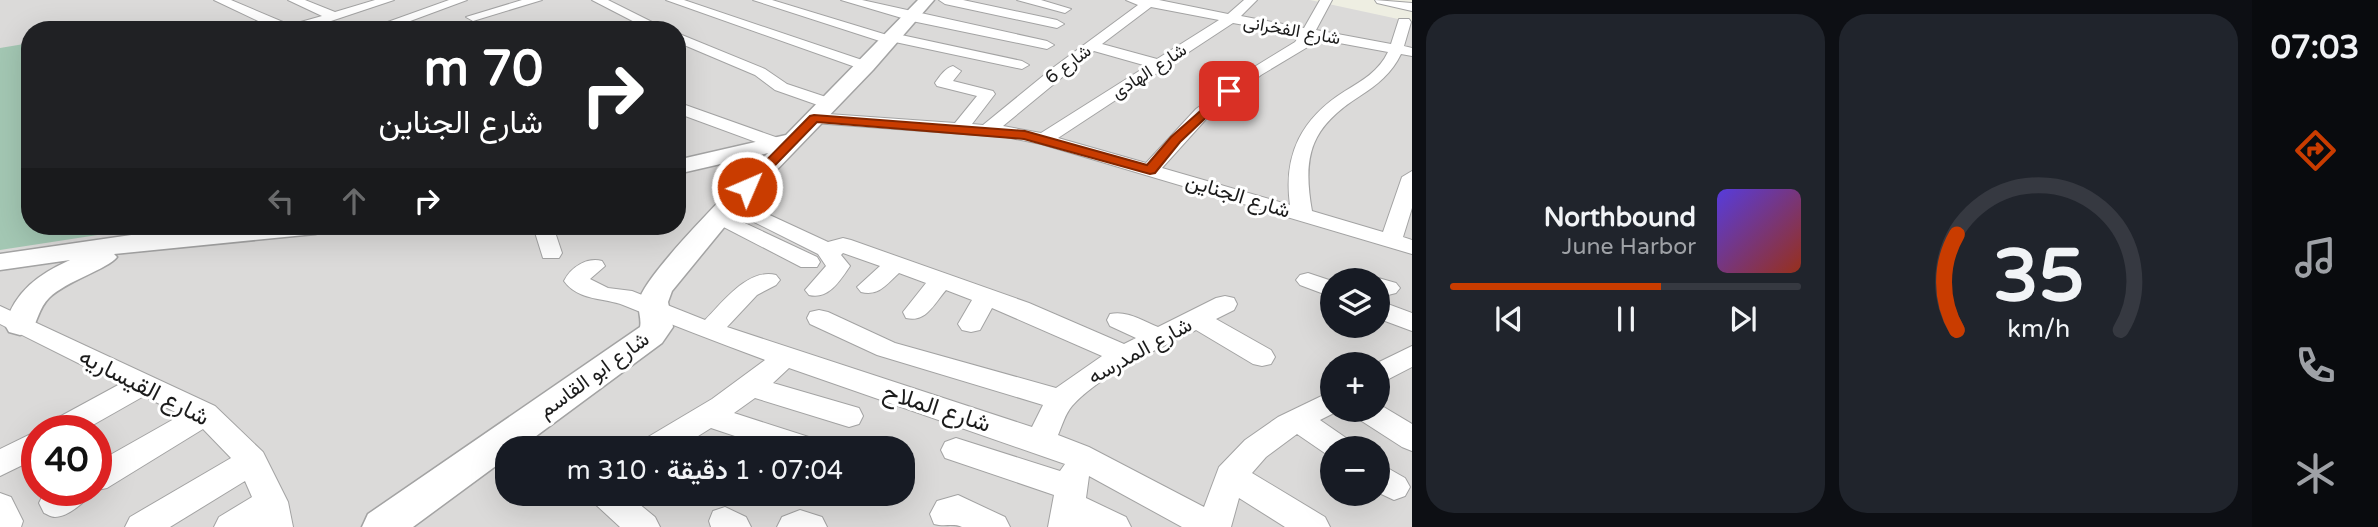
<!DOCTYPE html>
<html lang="ar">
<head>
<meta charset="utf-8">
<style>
  :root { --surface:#171b24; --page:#20242c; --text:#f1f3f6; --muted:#9ea1a6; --line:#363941; --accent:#c93c00 }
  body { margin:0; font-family:"Varela Round",Vazirmatn,sans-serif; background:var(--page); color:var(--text); direction:rtl; height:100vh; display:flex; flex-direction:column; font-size:26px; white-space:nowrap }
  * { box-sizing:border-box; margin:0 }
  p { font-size:23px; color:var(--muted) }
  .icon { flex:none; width:38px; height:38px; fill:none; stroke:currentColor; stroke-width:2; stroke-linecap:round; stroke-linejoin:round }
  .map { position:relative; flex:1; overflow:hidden; direction:ltr }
  .details { display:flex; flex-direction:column; gap:14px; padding:14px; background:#0d0f14; width:840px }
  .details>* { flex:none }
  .guide { position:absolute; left:21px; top:21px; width:665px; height:214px; border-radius:28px; box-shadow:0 7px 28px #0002; direction:rtl; background:#202124; color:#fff; overflow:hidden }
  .fabs { position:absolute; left:1320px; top:268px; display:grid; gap:14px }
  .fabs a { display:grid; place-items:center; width:70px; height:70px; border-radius:50%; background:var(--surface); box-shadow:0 7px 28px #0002; font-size:35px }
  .speed { position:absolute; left:21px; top:415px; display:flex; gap:14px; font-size:35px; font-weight:700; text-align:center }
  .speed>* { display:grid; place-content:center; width:91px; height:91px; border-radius:50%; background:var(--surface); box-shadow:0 7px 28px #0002; line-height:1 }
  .speed .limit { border:10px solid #d22; background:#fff; color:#111 }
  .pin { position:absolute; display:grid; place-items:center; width:60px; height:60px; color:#fff; margin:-30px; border-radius:14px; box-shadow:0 4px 10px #0006 }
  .me { position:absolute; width:77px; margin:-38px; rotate:45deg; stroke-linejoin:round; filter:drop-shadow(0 0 5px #0008) }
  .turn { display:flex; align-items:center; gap:24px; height:147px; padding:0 28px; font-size:32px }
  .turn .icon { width:91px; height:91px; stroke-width:2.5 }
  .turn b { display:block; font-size:49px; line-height:60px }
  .lanes { display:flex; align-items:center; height:66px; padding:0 28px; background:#0003; justify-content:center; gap:35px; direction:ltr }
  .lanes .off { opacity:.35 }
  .details .card { flex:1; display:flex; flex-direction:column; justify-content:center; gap:10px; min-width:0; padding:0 24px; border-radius:28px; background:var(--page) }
  .details .dial { align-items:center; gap:0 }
  .dial svg { height:182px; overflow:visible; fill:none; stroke:var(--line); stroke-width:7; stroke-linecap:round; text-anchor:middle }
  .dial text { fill:var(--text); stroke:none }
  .song { display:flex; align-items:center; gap:21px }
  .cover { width:84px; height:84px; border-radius:10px; background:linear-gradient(135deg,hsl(250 70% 55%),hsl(10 70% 35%)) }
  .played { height:7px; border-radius:4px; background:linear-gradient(90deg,var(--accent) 60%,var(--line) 60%) }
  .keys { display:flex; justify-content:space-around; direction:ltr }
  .details .tiles { flex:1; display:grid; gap:14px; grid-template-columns:repeat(2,1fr) }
  .trip { position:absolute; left:495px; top:436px; width:420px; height:70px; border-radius:28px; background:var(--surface); box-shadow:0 7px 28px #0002; font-weight:600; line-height:70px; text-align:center; direction:rtl }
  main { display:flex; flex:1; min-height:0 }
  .tabs { display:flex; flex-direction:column; width:126px; justify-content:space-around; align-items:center; background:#090b0e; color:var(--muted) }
  .tabs .icon { width:49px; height:49px }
  .tabs .active { color:var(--accent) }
  .tabs b { font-size:32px; color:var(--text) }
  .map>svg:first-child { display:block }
</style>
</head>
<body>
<main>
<nav class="tabs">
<b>07:03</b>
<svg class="icon active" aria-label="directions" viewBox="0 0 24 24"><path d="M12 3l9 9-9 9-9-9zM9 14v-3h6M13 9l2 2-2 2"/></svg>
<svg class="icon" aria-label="music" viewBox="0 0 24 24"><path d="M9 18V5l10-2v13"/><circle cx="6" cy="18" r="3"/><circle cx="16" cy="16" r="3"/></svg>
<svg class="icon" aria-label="phone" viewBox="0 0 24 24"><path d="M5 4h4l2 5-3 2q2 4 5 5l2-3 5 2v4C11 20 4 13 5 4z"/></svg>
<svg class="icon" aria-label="climate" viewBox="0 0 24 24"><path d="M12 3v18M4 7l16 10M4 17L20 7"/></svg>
</nav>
<section class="details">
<div class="tiles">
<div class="card dial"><svg viewBox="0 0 100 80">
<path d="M14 69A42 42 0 1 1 86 69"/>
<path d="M14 69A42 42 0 0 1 14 27" stroke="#c93c00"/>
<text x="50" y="56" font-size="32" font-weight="700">35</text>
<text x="50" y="72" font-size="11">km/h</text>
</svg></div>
<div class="card">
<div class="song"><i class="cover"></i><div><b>Northbound</b><p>June Harbor</p></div></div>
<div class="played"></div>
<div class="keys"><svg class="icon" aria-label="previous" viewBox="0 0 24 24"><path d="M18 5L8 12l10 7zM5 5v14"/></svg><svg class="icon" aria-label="pause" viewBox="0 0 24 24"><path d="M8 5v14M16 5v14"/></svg><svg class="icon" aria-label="next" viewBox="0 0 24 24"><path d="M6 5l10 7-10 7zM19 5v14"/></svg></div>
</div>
</div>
</section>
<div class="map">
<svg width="1412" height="527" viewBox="0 0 1412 527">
  <rect width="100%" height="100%" fill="#eeeee2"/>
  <path fill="#dbdad9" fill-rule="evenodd" d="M0,0h1310l102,22v505h-1412zM30,30h647v196h-647zM1332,280h45v46h-45zM1332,364h45v46h-45zM37,430h59v60h-59zM508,448h395v46h-395zM1332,448h45v46h-45z"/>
  <path fill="#a3c7b3" d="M30,43v183h126l-156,24v-202z"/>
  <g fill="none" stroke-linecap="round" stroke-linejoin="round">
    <defs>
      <path id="minor" d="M214,0h17l59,25 32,-9 -34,-16h17l30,12 40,-12h19l-90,30h-27z
        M449,0h18l-81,30 -15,-2z
        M522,0h20l-69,21 -7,-4z
        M592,0h16l60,30h-18z
        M666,0h18l187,63 3,3 -3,3h-10z
        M753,0h19l115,35 5,-2 130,28 7,4 -7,4 -127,-27 -6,2z
        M841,0h21l185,41 7,4 -7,4 -135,-28z
        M939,0h24l94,20 7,4 -7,4 -112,-24z
        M1017,0h24l30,9 -6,4z
        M1126,0h33l69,14 16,-14h13l-16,16 63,12 16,-28h12l-16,30 75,14 8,-25h10l2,3 -7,24 8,2v8l-11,-2c-9,19 -24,31 -41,42 -49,31 -58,59 -48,115l71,21 19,-55 10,-6v37l-9,29 9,3v14l-371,-110 -35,-7 -192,-14 -9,-5 9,-5 141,10 22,-27 -40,-10 -2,-3c5,-7 10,-15 18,-17l8,5 -8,10 40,10 2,3 -23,30 11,1 71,-58 84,-62zM1151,7l68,13 -62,39 -55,-15zM1233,23l67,12 -5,7 -44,27 -55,40 -50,54 -88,-25zM1312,38l76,14c-9,19 -26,29 -43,39 -43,27 -62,63 -55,114l-128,-37 46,-51 53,-42 45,-27zM1094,51l53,15 -106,67 -38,-7z
        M1375,0l37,3v8l-35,-8z
        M677,33l88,36 22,15 48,16 2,4 -8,5 -54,-19 -20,-15 -78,-33z
        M677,102l107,38 3,4 -9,5 -6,-1 -95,-35z
        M731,197l97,45 15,-4 8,2 178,63 95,41 12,-6 -26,-12 -3,-6 3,-6c17,-4 33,7 48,13l58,-29 9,-2 9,2 3,6 -3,6 -18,9 55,31 4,7 -4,7 -9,2 -9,-2 -57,-34c-38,19 -95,44 -124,76 -7,8 -10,20 -14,29l31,12 115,60 15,-40 26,-27 33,-23 54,-26v19h8l-20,10 29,20 4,8h-21v10l-35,-24 -31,23 -14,16 73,44 5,10h-45l-46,-29 -8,29h-49l-93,-51 -3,22 40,19 5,10h-83l6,-32 -109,-37 -4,-8 4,-8 11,-4 104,33 5,-7 -276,-96 -16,15 86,25 4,8 -4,8 -10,3 -94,-29 -21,15 84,27 4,8h-51l-60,-20 -32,20h-40l4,-8 69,-41 53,-39c-48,-18 -95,-36 -142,-55 -17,-7 -45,-4 -59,-24 7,-14 23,-24 38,-20l3,5 -15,13 18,9 24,3 73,29c18,-18 43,-52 71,-45l4,5 -4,5 -19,10 -30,32 305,100 11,-22 -166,-50 -67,-31 -3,-6 3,-6 9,-2 9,2 67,31 161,45 46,-32 -110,-48 -12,22 -9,2 -9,-2 -4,-6 14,-24 -26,-10c-12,14 -20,33 -40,28l-3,-6 23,-29 -27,-10c-12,11 -21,24 -38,19l-4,-5 23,-21 -37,-13 -2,2 9,11c-10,15 -22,34 -41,29l-4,-5 21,-24 -8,-12 -94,-47 -3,-4 3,-4z
        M719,211l98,46 3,5 -3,5h-16l-89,-46 -3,-4 3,-4z
        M533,226h20l9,27 -3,5h-16z
        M1350,270l46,13 4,5 -4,5 -8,2 -11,-2v-13h-46l4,-5z
        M1308,273l24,8v16l-32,-12 -4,-5 4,-5z
        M1377,300l35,13v18l-35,-13z
        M0,306l215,100 48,46 25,50 5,25h-79l5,-10 33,-20 -7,-16 -75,46h-45l5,-10 101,-59 -28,-29 -96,59 -15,3c-5,10 -24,26 -37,26 -4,0 -8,-3 -11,-4l-5,-10 5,-10 6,-3h46v-27l85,-48 -37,-19 -60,34h-38l4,-8 70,-38 -120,-60z
        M1412,346v21l-35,18v-21h-2z
        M1377,403l35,21v27l-10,-4 -45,-29 -4,-8h24z
        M37,431v27l-37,18v-27z
        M1377,462l28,16 5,9 -5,9 -11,4 -17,-8z
        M0,493l11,4 12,24 -2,6h-21z
        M589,494h38l28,23 5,10h-40l-26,-24z
        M958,495l47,22 5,10h-48c-8,-4 -18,0 -28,-3l-4,-10 7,-13z
        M725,507l21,10 5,10h-40l-2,-6 4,-10z
        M800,510l22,7 5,10h-50l5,-10z"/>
      <path id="tertiary" d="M918,0h16l-61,70 -133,138 -68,83 -4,11 5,25 -11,16 -142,105h-12v9l-95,70h-51l6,-13 272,-187c2,-8 -3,-18 -1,-26 5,-27 105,-125 129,-148l-91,21v-14l109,-25z
        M225,226h103l-4,6 -9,2 -201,20 3,3c-9,12 -51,24 -68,41 -10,10 -11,22 -18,34l-11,3 -11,-3 -4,-7c10,-34 34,-51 65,-65l-70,10v-16l152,-22z"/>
    </defs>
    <use href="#minor" stroke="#a3a3a3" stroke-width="2"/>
    <use href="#tertiary" stroke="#a3a3a3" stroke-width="3"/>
    <use href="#minor" fill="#fff" fill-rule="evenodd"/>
    <use href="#tertiary" fill="#fff" fill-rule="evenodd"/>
  </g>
  <path fill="#c93c00" stroke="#832700" stroke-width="2" d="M1225,89l9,2 -54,51 -25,31 -5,1 -126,-35 -207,-17 -66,68h-9l-2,-3 70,-71 4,-1 211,16 122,34 24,-28z"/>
  <g text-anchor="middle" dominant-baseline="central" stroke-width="6" stroke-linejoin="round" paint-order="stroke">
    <g font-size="18" fill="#1c1c1c" stroke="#fff">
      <text transform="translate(1292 30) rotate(10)">شارع الفخرانى</text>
      <text transform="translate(1068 64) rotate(-37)">شارع 6</text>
      <text transform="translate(1149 71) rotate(-33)">شارع الهادى</text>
    </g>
    <g font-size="21" fill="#1c1c1c" stroke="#fff">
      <text transform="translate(1238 196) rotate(17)">شارع الجناين</text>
      <text transform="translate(1140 351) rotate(-29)">شارع المدرسه</text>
      <text transform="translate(594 375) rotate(-36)">شارع ابو القاسم</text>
    </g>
    <g font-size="24" fill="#1c1c1c" stroke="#fff">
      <text transform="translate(144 387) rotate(27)">شارع القيساريه</text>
      <text transform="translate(937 408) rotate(18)">شارع الملاح</text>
    </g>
  </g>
</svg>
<div class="fabs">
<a><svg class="icon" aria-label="layers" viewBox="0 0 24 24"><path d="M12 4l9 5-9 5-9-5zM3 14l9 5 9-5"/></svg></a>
<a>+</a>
<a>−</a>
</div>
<div class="speed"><div class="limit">40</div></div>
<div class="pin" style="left:1229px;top:91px;background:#d93025"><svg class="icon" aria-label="arrive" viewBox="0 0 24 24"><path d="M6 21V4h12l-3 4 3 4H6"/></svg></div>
<svg class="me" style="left:747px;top:187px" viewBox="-20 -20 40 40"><circle r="17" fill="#c93c00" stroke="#fff" stroke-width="3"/><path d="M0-11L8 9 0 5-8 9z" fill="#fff"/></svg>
<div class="trip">07:04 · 1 دقيقة · 310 m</div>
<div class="guide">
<div class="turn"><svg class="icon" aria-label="right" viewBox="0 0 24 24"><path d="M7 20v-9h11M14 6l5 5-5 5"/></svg><div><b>70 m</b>شارع الجناين</div></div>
<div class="lanes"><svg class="icon off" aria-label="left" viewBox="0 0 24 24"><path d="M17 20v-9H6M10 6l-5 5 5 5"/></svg><svg class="icon off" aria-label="ahead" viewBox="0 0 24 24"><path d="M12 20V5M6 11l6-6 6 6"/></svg><svg class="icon" aria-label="right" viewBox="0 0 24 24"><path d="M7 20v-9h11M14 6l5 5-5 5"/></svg></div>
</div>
</div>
</main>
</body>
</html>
